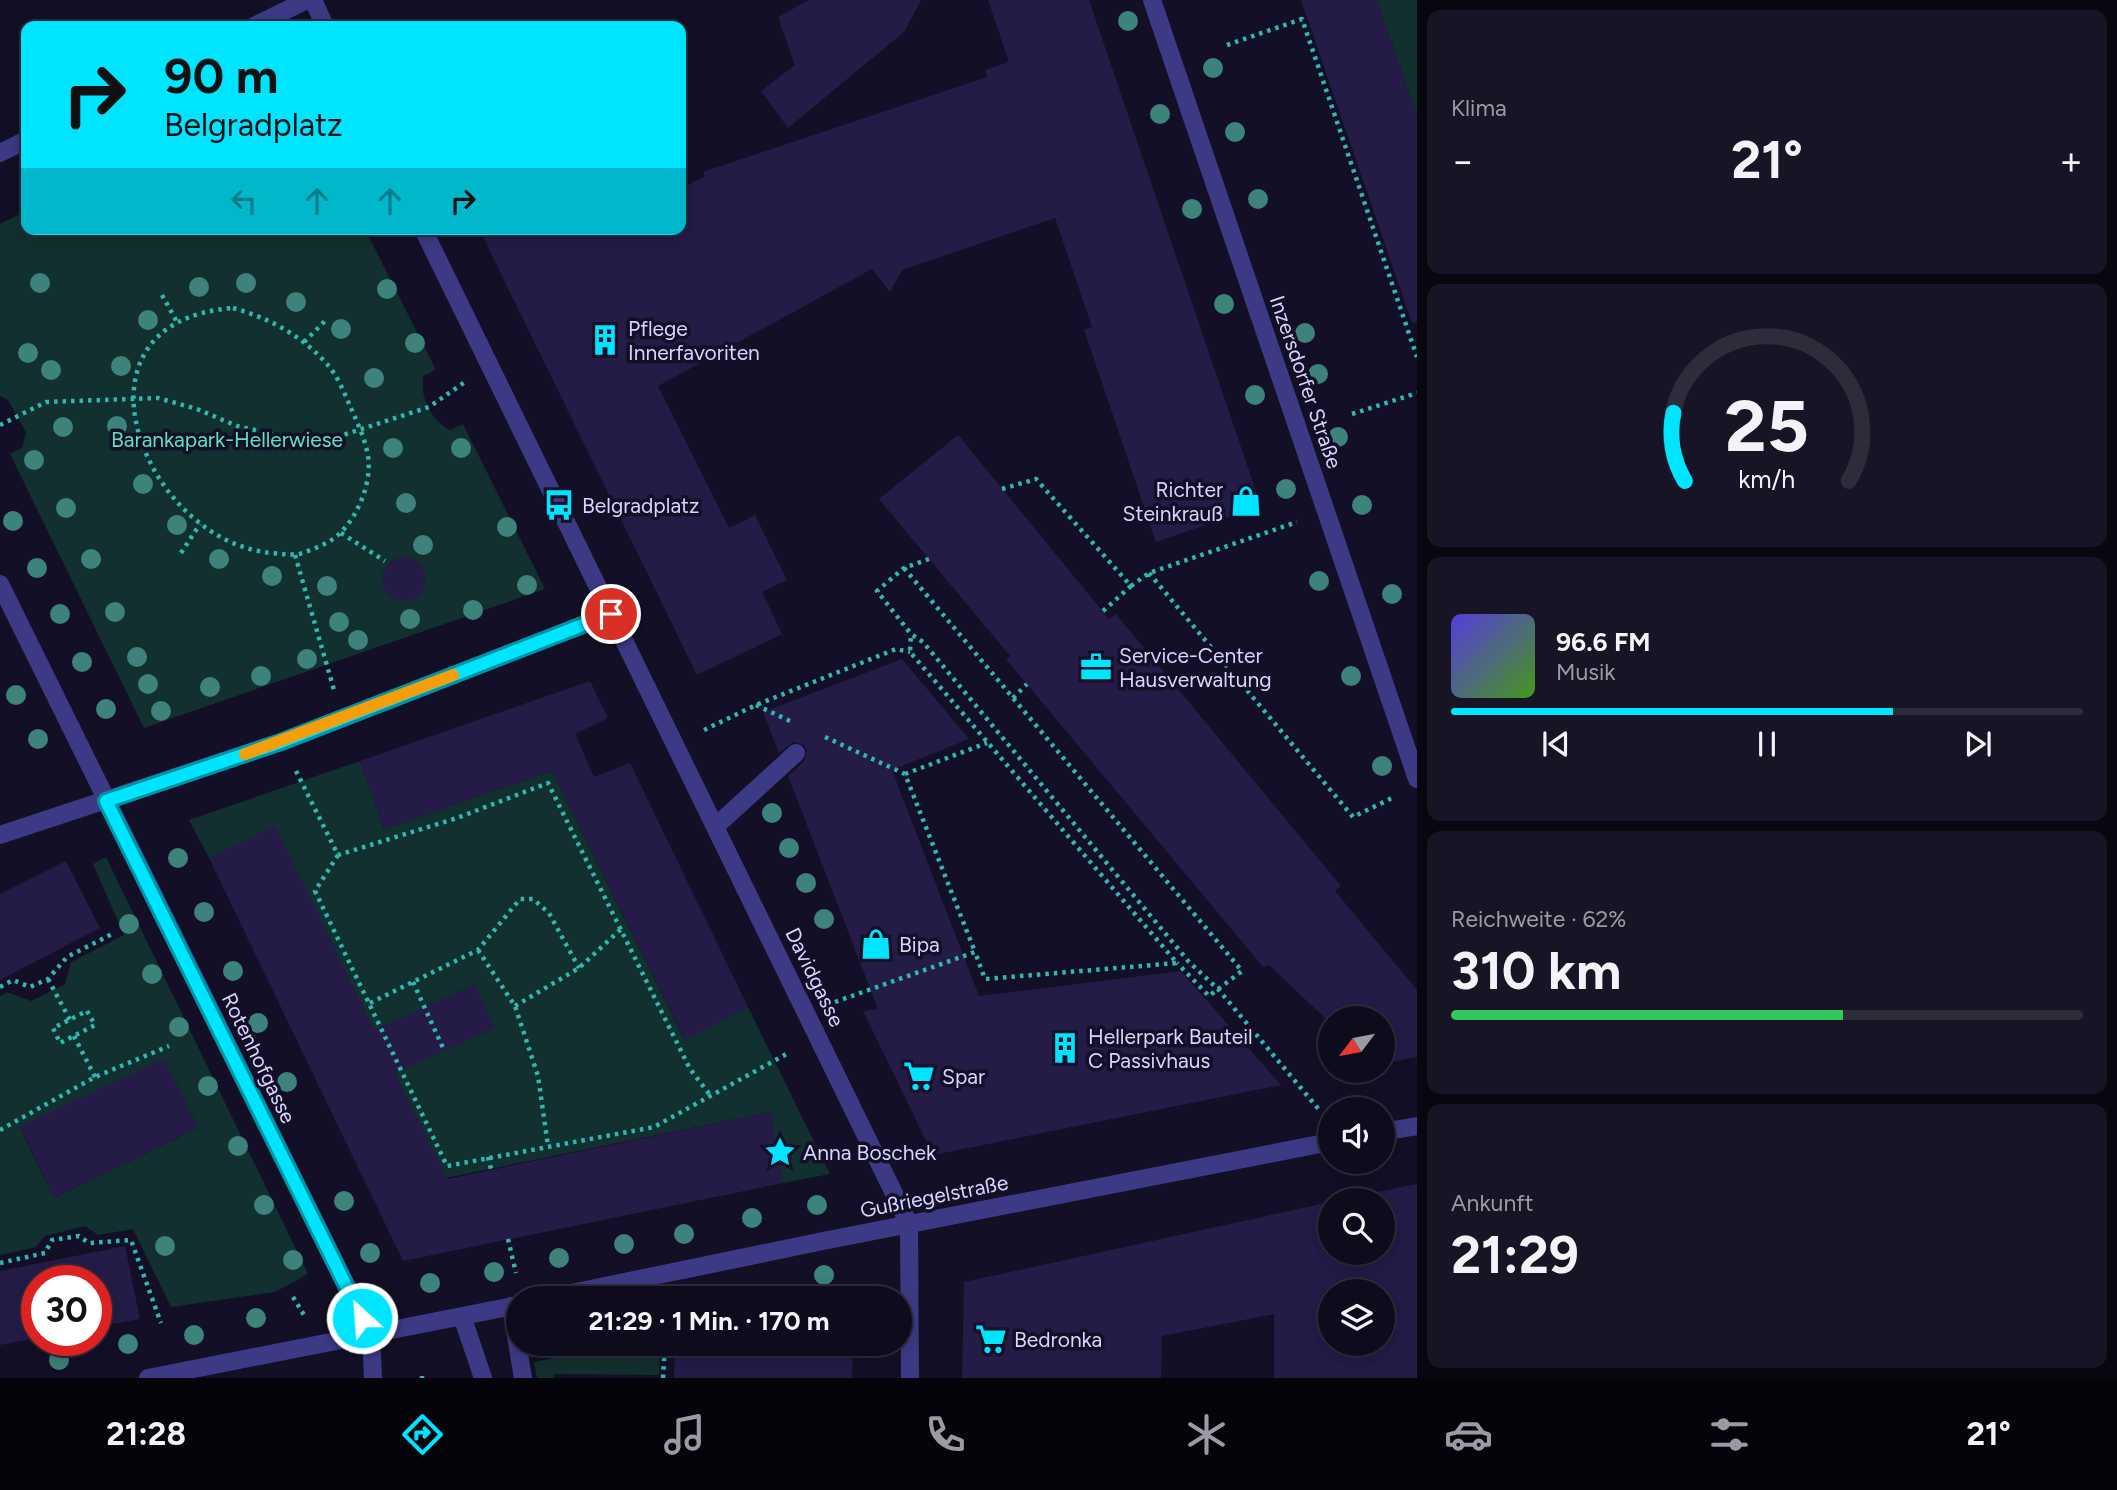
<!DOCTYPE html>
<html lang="de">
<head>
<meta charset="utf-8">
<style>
  :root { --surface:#0e0b1c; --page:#171425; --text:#f1f3f6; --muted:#9b9ba3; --line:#2e2b3b; --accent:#00e5ff }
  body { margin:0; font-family:Figtree,sans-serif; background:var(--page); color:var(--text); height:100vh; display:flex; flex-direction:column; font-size:26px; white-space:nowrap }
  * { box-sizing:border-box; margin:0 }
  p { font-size:23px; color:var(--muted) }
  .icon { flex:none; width:38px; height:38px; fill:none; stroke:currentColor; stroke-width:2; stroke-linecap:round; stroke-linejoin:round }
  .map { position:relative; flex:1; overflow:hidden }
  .details { display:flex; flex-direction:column; gap:10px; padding:10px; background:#08060f; width:700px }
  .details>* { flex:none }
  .hud { position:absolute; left:21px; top:21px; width:665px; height:214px; border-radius:14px; box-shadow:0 4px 18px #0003,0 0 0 2px var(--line); background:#00e5ff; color:#111; overflow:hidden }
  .needle { width:46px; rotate:238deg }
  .fabs { position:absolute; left:1318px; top:1006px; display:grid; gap:14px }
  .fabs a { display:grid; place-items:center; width:77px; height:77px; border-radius:50%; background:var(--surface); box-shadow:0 4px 18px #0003,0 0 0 2px var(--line); font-size:35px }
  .speed { position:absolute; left:21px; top:1265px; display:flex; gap:14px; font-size:35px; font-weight:700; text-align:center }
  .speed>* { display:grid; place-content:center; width:91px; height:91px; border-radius:50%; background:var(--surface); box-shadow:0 4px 18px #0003,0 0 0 2px var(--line); line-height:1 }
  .speed .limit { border:10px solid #d22; background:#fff; color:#111 }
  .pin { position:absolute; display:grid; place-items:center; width:60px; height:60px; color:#fff; margin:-30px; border:4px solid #fff; border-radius:50%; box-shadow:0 2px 7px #0007 }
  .me { position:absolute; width:77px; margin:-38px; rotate:334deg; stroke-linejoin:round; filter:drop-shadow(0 0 5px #0008) }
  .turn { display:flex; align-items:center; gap:24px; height:147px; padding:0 28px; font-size:32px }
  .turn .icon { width:91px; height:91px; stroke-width:2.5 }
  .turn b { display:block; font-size:49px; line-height:60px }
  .lanes { display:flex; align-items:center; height:66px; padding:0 28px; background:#0003; justify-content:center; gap:35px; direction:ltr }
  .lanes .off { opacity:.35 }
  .big { font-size:52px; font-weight:700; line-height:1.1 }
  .details .card { flex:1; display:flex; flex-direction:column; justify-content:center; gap:10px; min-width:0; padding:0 24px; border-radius:14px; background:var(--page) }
  .details .dial { align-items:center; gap:0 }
  .dial svg { height:182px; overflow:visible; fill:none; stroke:var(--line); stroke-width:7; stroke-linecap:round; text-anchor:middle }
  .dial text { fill:var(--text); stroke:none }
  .song { display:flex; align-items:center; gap:21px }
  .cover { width:84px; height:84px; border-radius:10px; background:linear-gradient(135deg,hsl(250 70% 55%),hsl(100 70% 35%)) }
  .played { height:7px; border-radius:4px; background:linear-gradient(90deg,var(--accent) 70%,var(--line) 70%) }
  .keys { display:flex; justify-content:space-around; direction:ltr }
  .heat { display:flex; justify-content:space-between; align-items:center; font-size:38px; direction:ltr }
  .charge { height:10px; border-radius:5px; background:linear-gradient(90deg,#34c759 62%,var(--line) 0) }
  .trip { position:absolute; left:506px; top:1286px; width:406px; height:70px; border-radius:35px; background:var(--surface); box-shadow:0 4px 18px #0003,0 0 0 2px var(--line); font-weight:700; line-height:70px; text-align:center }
  .dock { display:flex; height:112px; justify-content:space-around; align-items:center; background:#06040b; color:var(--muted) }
  .dock .icon { width:49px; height:49px }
  .dock .on { color:var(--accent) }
  .dock b { font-size:32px; color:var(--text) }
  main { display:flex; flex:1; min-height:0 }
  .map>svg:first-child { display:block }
</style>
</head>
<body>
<main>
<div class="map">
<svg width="1417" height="1378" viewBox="0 0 1417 1378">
  <rect width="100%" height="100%" fill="#130f26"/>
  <path fill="#12302f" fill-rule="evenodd" d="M1377,0h40v116z
    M26,211v18h339l71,141 -13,6c-3,22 8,44 27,54l13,-6 82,165 -401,139 -134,-274 12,-6 4,-16 -18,-32 -8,-4v-172z
    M360,761l24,68 168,-58 132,268 64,-32 82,167 -47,9 -13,-71 -324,66 -171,-351 -66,31 -20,-38z
    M106,857l202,417 -33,18 -104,15 -38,-78 -35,6 -13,-9 -40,10 -9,11 -36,8v-259l7,-4 24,9 34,-17 6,-22 53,-27 -31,-71zM164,1060l34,68 -144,70 -34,-71z
    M622,1344h47l-9,1 -1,30 -105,-1 -1,4h-16l-3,-16z"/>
  <path fill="#241b47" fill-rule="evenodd" d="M809,0h112l-17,32 -116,96 -27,-37 34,-26 -17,-48z
    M988,0h101l170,500 -24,8 2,6 -81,28 -72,-212 8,-3 -37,-109 -153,52 -12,22 -18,-23 -214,117 71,142 26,-13 32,65 -25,12 20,42 -85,41 -218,-446h202v-40l24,-13 -2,-4 284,-95 -2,-7 24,-8z
    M1301,0h76l40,116v206l-5,1z
    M958,435l151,184 7,-5 225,272 -6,5 82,99v67l-35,7v-46h-52v5l-61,-58 -6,2 -257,-308 4,-3 -131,-157z
    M382 579a22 22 0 1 1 44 0a22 22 0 1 1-44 0Z
    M902,659l67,80 -77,31 87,226 202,-25 100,114 -348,70 -70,-144 15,-2 -90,-233 16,-15 3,-11 -3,-5 -10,-3 -15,11 -16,-41z
    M590,681l18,37 -33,16 19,43 36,-14 118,244 -63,33 -133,-269 -168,58 -24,-68z
    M275,826l99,204 101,-46 20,44 -100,45 52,106 323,-67 13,71 -380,78 -194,-403z
    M66,861l34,67 -100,52v-86z
    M164,1059l34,69 -144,70 -34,-72z
    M1417,1184v194h-143v-64l-112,22 -1,42h-199l2,-96 366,-80v51h52v-53h-45zM1330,1292h52v52h-52z
    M125,1246l15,73 -44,8v-46h-59v57l-37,7v-74z
    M675,1344h178l-1,34h-178z"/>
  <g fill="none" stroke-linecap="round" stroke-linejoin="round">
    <path stroke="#2fb8b0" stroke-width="4.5" stroke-dasharray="3.5 5" stroke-linecap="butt" d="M1227,45l75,-26 115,338
      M162,295l15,27
      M233,308c36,10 68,27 94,56 10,11 17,28 23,42 7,16 15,32 18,50 4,25 -9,59 -28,77 -9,10 -25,15 -37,20 -11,3 -20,1 -31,0 -129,-11 -215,-232 -39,-245z
      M304,342l22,-22
      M1352,414l65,-21
      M0,425l46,-23 112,-4 39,11 40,17 58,13 39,-1 95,-31 36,-25
      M1002,489l34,-10 95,107 18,-13 148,-51
      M341,533l44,28
      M181,553l19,-29
      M295,555l39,135
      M929,559l-25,9 -27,23 34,43 12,8 266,320 29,27 103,123
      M904,568l338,403 -33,25 -32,-33
      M1149,573l204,244 41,-20
      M1103,611l28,-25
      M1013,698l14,-14
      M756,705l36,17
      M704,730l52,-25 140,-56 14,3
      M825,737l80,37 70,178
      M296,771l42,84 119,-37 91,-35 142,286 20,26
      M905,774l82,-31
      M338,855l-23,36 132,275 207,-39 136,-75
      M478,950l37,56 23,70 10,70
      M48,979l22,41
      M413,982l30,66
      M0,987l13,-7 17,7 18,-8 19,-22 47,-24
      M835,1002l140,-50 10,27 192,-16 -267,-311 1,-18
      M370,1003l108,-53 42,-51h13l16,14 30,55
      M515,1006l64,-38 42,-39
      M87,1011l8,14 -35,18 -7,-15z
      M74,1036l21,41
      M0,1130l95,-53 74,-31
      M488,1157l3,12
      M508,1239l8,34
      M0,1263l45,-10 7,-13 27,-4 10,7 42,-3 30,83
      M293,1297l11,18
      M422,1376v2
      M663,1378l2,-34"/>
    <path stroke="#3d3a85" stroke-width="18" d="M313,0l12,26
      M1152,0l265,779
      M254,26l53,-26
      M0,153l26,-13
      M423,229l486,995 1,154
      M0,584l371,751 2,43
      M716,826l80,-73
      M0,835l281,-93 330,-128
      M1382,1132l35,-6
      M547,1298l281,-58 502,-98
      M511,1306l12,72
      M462,1316l21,62
      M148,1378l370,-73"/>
  </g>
  <g fill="#3d827b">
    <circle cx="1128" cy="21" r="10"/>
    <circle cx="1213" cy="68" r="10"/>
    <circle cx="1160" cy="114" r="10"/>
    <circle cx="1235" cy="132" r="10"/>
    <circle cx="1258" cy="199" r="10"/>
    <circle cx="1192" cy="209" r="10"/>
    <circle cx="40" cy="283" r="10"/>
    <circle cx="246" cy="283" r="10"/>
    <circle cx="199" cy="287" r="10"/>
    <circle cx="387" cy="289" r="10"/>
    <circle cx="296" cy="302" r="10"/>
    <circle cx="1224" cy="304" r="10"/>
    <circle cx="148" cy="320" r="10"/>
    <circle cx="341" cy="329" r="10"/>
    <circle cx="1305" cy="333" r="10"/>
    <circle cx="415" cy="343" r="10"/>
    <circle cx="28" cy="353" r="10"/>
    <circle cx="121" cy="366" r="10"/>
    <circle cx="51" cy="370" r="10"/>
    <circle cx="1318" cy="374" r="10"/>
    <circle cx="374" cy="378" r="10"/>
    <circle cx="1255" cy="395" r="10"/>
    <circle cx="117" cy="426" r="10"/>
    <circle cx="63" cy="427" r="10"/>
    <circle cx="1338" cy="437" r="10"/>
    <circle cx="393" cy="448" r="10"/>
    <circle cx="461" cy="448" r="10"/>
    <circle cx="34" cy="460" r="10"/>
    <circle cx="143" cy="484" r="10"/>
    <circle cx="1286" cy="489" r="10"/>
    <circle cx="406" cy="503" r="10"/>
    <circle cx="1362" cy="505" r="10"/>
    <circle cx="66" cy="508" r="10"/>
    <circle cx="13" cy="521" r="10"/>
    <circle cx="177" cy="525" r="10"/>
    <circle cx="507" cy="527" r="10"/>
    <circle cx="423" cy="545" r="10"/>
    <circle cx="91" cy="559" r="10"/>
    <circle cx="219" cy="559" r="10"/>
    <circle cx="37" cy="568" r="10"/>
    <circle cx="272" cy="576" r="10"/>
    <circle cx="1319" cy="581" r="10"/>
    <circle cx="527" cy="585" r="10"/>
    <circle cx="327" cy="586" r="10"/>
    <circle cx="1392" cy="594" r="10"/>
    <circle cx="473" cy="610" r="10"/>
    <circle cx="115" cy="612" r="10"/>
    <circle cx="60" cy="614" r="10"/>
    <circle cx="410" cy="619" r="10"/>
    <circle cx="339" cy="622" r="10"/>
    <circle cx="358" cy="640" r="10"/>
    <circle cx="137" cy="657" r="10"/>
    <circle cx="307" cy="659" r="10"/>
    <circle cx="82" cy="662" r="10"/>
    <circle cx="261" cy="676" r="10"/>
    <circle cx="1351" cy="676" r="10"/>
    <circle cx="148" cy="684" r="10"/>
    <circle cx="210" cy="687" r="10"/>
    <circle cx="16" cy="695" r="10"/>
    <circle cx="106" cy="709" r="10"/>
    <circle cx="161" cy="711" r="10"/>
    <circle cx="38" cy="739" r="10"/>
    <circle cx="1382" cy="766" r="10"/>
    <circle cx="772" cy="813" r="10"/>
    <circle cx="789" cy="848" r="10"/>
    <circle cx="178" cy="858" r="10"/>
    <circle cx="806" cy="883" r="10"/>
    <circle cx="204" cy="912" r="10"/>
    <circle cx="824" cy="919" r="10"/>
    <circle cx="129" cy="924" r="10"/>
    <circle cx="233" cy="971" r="10"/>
    <circle cx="152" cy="974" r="10"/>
    <circle cx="258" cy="1023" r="10"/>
    <circle cx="179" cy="1027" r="10"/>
    <circle cx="287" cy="1082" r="10"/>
    <circle cx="208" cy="1086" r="10"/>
    <circle cx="238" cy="1146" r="10"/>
    <circle cx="344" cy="1201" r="10"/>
    <circle cx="264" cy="1205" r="10"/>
    <circle cx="817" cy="1205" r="10"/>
    <circle cx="752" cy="1218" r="10"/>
    <circle cx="684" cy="1234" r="10"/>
    <circle cx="624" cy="1244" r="10"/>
    <circle cx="165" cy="1246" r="10"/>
    <circle cx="370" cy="1253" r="10"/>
    <circle cx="559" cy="1258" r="10"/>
    <circle cx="293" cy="1260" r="10"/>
    <circle cx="494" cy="1272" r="10"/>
    <circle cx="824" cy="1275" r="10"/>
    <circle cx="430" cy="1283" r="10"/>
    <circle cx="256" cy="1318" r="10"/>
    <circle cx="194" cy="1335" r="10"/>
    <circle cx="128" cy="1344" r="10"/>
    <circle cx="59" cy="1360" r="10"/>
  </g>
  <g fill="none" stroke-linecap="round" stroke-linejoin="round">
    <defs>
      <path id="route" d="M362,1318l-256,-517 175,-59 330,-128"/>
    </defs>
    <use href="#route" stroke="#0095a6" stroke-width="18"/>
    <use href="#route" stroke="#00e5ff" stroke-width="12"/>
    <path stroke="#f59e0b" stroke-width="12" d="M245,754l208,-79"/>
  </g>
  <defs>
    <symbol id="building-bare" viewBox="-9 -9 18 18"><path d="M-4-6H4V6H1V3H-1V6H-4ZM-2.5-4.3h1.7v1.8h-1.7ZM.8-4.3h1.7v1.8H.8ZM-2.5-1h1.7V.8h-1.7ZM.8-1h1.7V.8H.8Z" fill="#00e5ff" stroke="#130f26" stroke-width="2.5" paint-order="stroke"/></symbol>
    <symbol id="shop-bare" viewBox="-9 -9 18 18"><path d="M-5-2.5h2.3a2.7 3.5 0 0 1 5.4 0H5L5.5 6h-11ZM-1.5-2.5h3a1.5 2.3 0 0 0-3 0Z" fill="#00e5ff" stroke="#130f26" stroke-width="2.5" paint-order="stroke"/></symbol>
    <symbol id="bus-bare" viewBox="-9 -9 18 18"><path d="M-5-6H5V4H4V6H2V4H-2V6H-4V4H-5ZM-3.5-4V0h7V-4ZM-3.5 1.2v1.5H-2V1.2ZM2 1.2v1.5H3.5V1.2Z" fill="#00e5ff" stroke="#130f26" stroke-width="2.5" paint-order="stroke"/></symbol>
    <symbol id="office-bare" viewBox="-9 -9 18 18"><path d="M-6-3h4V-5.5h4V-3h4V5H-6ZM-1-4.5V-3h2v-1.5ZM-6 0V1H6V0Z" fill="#00e5ff" stroke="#130f26" stroke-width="2.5" paint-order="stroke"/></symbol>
    <symbol id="supermarket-bare" viewBox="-9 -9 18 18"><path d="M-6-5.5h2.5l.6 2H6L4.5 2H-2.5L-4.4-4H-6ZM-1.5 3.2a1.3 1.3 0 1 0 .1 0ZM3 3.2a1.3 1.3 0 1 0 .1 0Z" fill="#00e5ff" stroke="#130f26" stroke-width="2.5" paint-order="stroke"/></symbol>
    <symbol id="sight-bare" viewBox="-9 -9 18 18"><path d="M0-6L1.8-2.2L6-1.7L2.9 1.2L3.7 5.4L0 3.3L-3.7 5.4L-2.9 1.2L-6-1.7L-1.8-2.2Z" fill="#00e5ff" stroke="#130f26" stroke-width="2.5" paint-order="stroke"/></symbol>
  </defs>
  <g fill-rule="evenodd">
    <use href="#building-bare" x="583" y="318" width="44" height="44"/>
    <use href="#shop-bare" x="1224" y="479" width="44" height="44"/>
    <use href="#bus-bare" x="537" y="483" width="44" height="44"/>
    <use href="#office-bare" x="1074" y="645" width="44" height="44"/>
    <use href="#shop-bare" x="854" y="922" width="44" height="44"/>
    <use href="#building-bare" x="1043" y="1026" width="44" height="44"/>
    <use href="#supermarket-bare" x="897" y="1054" width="44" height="44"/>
    <use href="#sight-bare" x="758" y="1130" width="44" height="44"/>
    <use href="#supermarket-bare" x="969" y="1317" width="44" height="44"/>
  </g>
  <g text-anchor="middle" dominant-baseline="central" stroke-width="7" stroke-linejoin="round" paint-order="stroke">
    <g font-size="21" fill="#d9d4ff" stroke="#130f26" text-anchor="start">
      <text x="628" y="328">Pflege<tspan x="628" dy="24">Innerfavoriten</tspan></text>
      <text x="1223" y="489" text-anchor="end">Richter<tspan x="1223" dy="24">Steinkrauß</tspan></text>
      <text x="582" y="505">Belgradplatz</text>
      <text x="1119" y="655">Service-Center<tspan x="1119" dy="24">Hausverwaltung</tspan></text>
      <text x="899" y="944">Bipa</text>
      <text x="1088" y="1036">Hellerpark Bauteil<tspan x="1088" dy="24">C Passivhaus</tspan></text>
      <text x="942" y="1076">Spar</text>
      <text x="803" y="1152">Anna Boschek</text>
      <text x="1014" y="1339">Bedronka</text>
    </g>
    <g font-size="21" fill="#d9d4ff" stroke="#130f26">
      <text transform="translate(1306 382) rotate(71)">Inzersdorfer Straße</text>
      <text transform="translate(815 977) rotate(64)">Davidgasse</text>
      <text transform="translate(259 1058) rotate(64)">Rotenhofgasse</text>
      <text transform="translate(934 1196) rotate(-11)">Gußriegelstraße</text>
    </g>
    <g font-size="21" fill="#5fe0c0" stroke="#130f26">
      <text x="227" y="439">Barankapark-Hellerwiese</text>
    </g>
  </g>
</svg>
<div class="fabs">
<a><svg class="needle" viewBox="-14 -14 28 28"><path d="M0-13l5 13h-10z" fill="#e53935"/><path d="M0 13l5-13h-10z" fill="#9b9ba3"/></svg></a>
<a><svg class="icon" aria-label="sound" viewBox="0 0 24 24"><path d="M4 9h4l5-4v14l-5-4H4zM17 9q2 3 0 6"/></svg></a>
<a><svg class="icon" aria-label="search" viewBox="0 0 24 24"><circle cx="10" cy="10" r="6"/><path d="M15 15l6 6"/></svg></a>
<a><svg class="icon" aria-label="layers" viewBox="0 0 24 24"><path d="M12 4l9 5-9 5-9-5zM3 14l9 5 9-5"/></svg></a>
</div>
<div class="speed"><div class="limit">30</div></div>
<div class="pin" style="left:611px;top:614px;background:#d93025"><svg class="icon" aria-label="arrive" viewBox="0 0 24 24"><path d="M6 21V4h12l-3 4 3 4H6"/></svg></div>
<svg class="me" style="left:362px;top:1318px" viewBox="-20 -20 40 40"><circle r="17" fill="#00e5ff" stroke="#fff" stroke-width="3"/><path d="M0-11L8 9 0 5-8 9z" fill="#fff"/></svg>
<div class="trip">21:29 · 1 Min. · 170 m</div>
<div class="hud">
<div class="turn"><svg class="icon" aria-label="right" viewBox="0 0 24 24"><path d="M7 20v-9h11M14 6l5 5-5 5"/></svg><div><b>90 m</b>Belgradplatz</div></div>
<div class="lanes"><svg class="icon off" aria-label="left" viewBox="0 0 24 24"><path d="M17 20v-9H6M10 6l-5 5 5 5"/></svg><svg class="icon off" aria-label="ahead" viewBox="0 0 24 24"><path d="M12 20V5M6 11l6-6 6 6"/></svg><svg class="icon off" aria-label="ahead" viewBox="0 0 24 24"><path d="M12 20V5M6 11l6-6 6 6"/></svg><svg class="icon" aria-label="right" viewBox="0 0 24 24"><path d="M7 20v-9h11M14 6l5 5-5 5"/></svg></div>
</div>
</div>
<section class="details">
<div class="card"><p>Klima</p>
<div class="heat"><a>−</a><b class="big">21°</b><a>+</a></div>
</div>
<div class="card dial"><svg viewBox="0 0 100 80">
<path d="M14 69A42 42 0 1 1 86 69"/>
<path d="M14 69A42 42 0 0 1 9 39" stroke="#00e5ff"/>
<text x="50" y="56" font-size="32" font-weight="700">25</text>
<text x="50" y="72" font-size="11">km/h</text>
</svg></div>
<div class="card">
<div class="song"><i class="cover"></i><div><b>96.6 FM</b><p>Musik</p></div></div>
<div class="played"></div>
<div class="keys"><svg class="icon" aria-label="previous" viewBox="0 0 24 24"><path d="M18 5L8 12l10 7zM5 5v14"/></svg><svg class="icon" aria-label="pause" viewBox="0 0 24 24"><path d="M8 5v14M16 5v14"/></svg><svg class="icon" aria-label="next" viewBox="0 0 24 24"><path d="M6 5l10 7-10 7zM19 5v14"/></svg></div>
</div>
<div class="card"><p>Reichweite · 62%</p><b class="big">310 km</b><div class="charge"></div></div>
<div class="card"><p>Ankunft</p><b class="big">21:29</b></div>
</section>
</main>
<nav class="dock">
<b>21:28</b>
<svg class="icon on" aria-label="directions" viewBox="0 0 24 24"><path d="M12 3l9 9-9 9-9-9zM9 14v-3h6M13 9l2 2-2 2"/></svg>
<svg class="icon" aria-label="music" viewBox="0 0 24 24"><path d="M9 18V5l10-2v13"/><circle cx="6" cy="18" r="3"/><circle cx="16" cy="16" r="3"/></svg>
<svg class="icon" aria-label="phone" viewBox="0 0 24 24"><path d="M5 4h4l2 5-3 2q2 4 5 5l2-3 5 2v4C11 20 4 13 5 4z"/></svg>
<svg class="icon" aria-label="climate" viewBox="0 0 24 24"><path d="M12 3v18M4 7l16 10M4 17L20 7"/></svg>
<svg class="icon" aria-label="car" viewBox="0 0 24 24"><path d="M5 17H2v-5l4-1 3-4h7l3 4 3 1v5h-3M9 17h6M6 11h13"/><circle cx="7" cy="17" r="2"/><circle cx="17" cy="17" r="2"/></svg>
<svg class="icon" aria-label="filters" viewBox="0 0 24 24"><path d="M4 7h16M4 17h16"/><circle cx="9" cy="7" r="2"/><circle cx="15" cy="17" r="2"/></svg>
<b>21°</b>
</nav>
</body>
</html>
